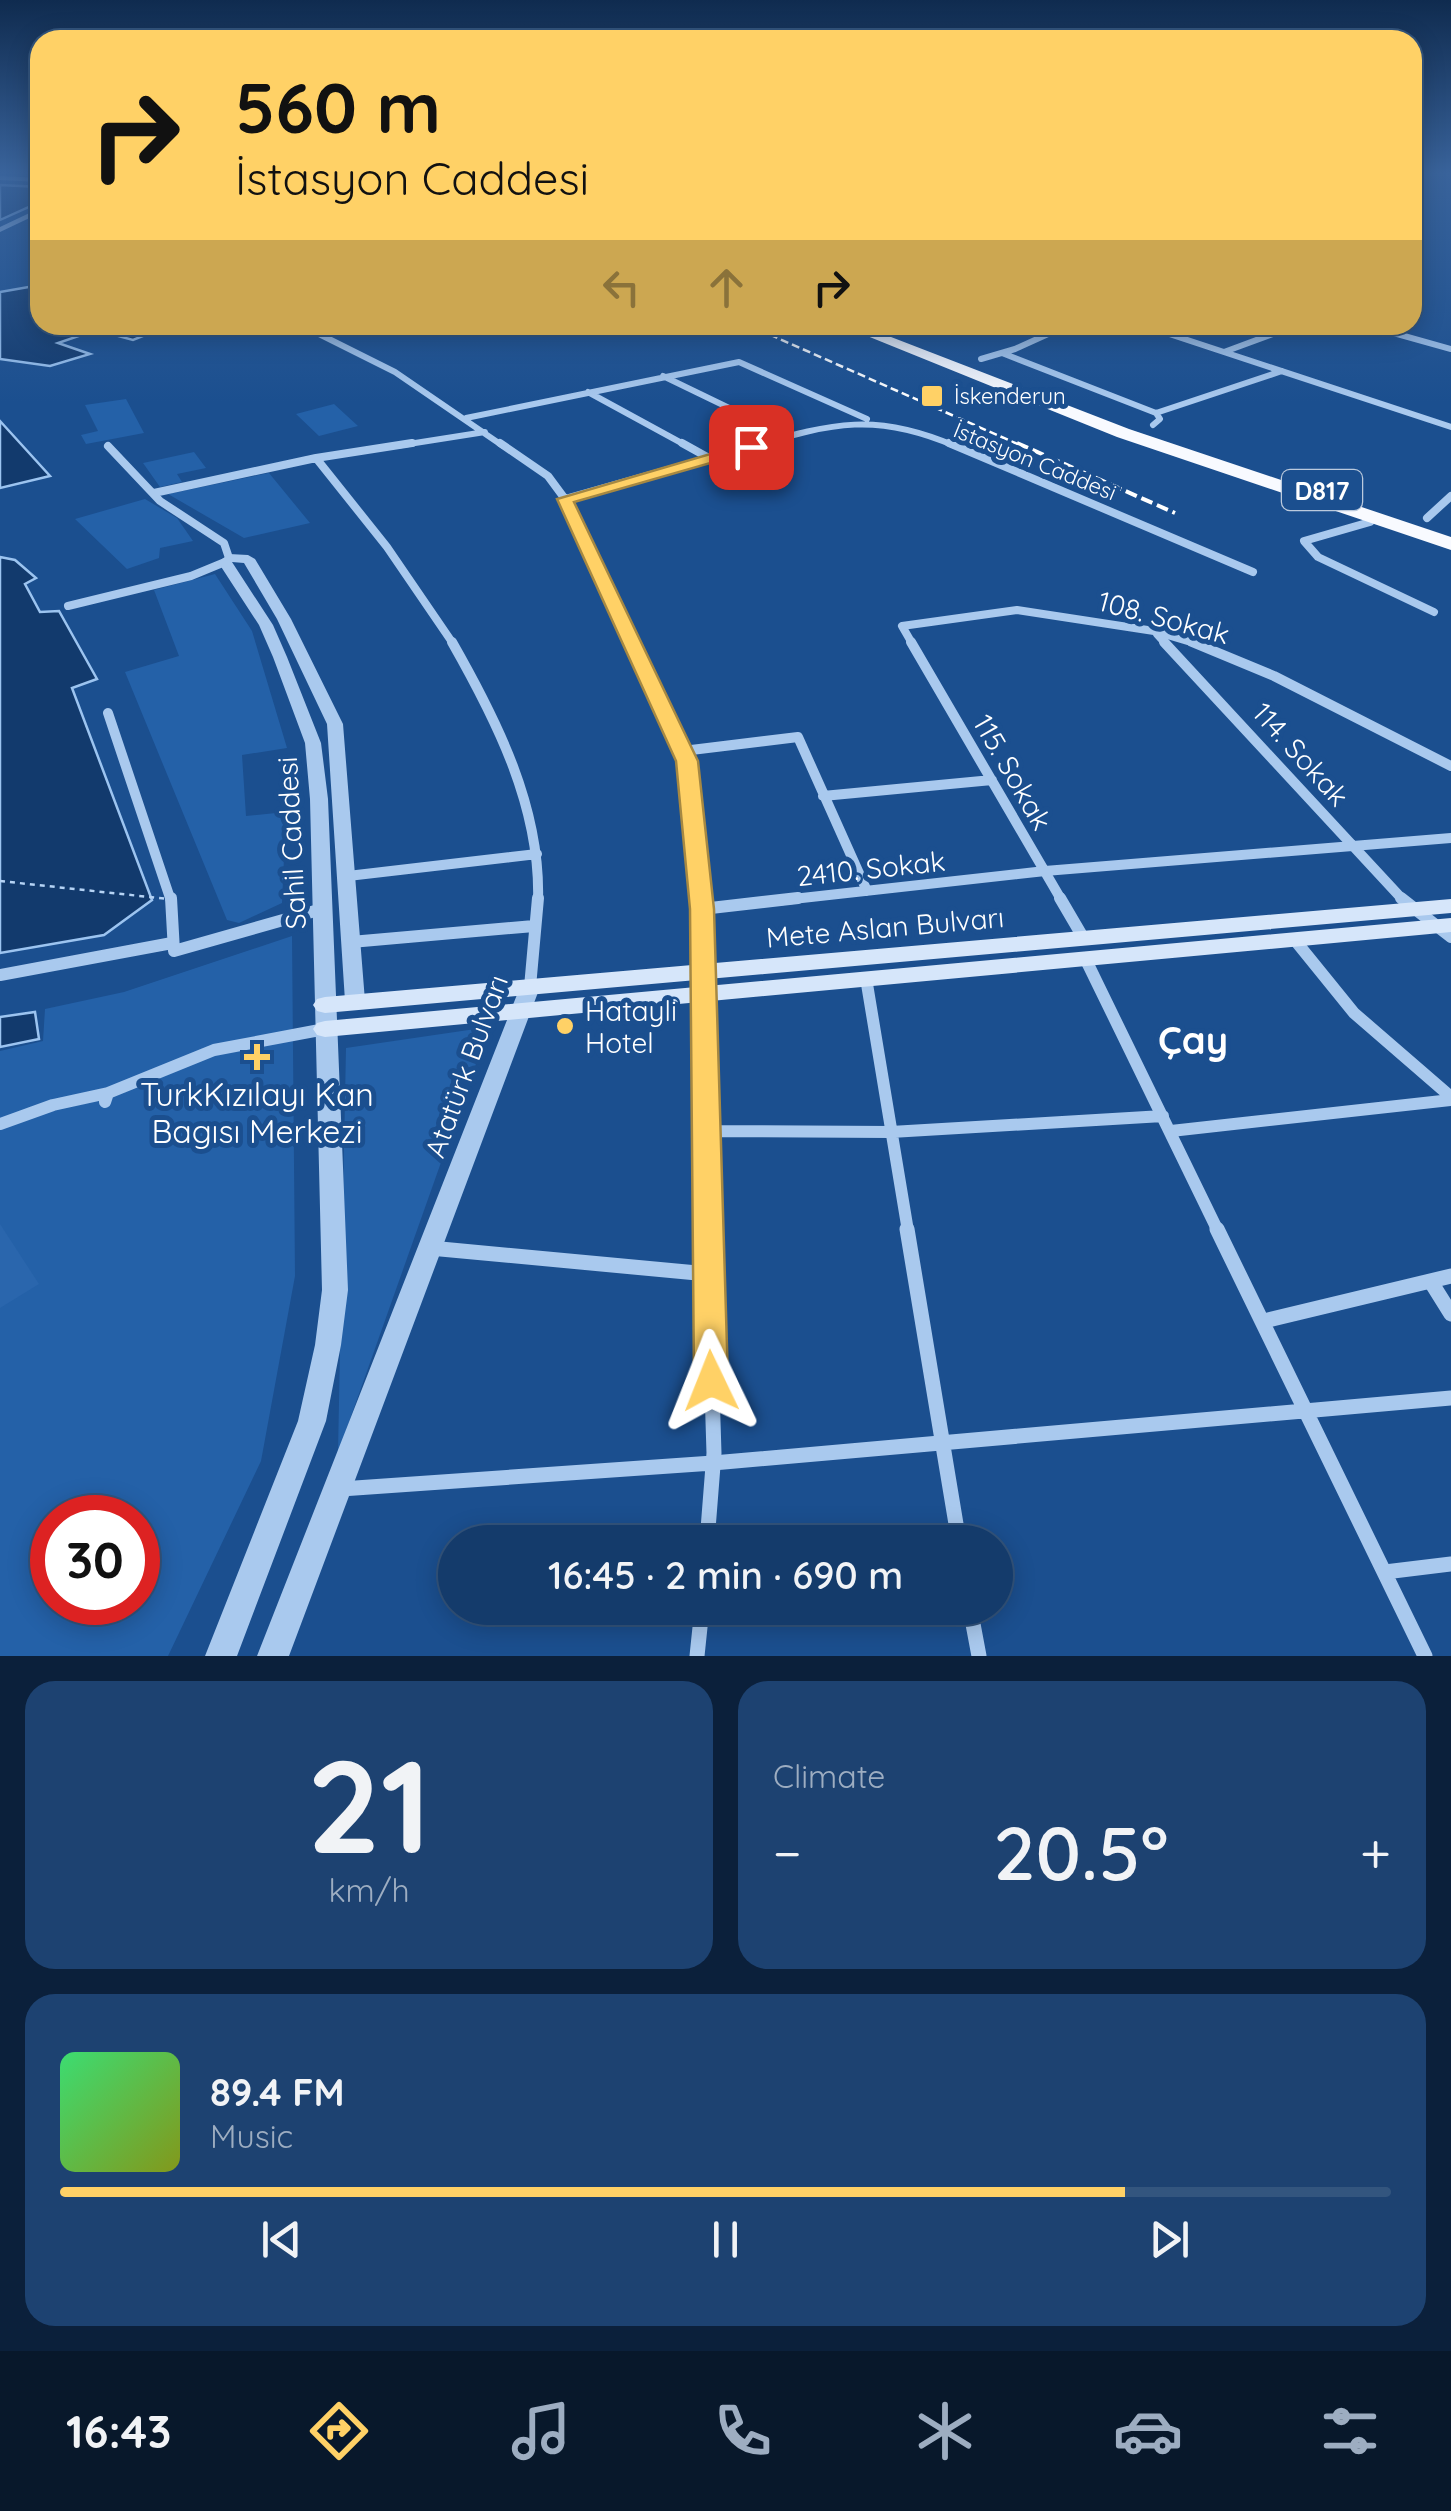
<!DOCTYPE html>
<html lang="en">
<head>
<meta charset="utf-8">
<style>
  :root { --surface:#143b6b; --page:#1d4271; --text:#f1f3f6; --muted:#9dadc1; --line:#33557e; --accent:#ffd166 }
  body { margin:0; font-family:Quicksand,sans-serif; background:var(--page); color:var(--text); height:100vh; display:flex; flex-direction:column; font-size:38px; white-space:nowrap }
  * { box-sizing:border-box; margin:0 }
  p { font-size:32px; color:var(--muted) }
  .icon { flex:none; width:55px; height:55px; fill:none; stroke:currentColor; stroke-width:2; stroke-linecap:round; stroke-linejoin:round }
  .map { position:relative; height:1656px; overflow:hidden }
  .details { display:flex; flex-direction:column; gap:25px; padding:25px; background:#0b203b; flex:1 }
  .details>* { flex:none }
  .top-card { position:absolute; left:30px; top:30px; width:1392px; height:305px; border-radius:30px; box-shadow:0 5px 25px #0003,0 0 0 2px var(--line); background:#ffd166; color:#111; overflow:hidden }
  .speed { position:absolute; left:30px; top:1495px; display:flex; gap:20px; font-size:50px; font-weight:700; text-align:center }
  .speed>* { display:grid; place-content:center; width:130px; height:130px; border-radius:50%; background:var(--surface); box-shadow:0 5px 25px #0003,0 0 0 2px var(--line); line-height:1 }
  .speed .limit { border:15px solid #d22; background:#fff; color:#111 }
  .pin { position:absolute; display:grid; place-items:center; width:85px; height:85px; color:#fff; margin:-42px; border-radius:20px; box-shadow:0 5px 15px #0006 }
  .me { position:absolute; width:110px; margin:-55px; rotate:358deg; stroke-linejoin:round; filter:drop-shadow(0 0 8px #0008) }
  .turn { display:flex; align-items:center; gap:35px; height:210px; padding:0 40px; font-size:45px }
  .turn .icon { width:130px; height:130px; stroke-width:2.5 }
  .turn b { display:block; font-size:70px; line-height:85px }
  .lanes { display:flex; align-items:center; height:95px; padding:0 40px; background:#0003; justify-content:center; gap:50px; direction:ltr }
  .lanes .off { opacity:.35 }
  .big { font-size:75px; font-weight:600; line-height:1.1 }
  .details .widget { flex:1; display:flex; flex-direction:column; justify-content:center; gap:15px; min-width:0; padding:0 35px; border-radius:30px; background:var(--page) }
  .details .dial { align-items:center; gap:0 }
  .dial b { font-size:130px; line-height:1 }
  .song { display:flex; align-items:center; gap:30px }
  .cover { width:120px; height:120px; border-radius:15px; background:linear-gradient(135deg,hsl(140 70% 55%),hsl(70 70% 35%)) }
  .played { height:10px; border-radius:5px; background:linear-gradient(90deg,var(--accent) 80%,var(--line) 80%) }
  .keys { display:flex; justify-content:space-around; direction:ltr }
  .heat { display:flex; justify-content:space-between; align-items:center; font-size:55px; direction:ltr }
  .details .tiles { flex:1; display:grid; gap:25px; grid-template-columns:1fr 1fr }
  .widget:last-child { grid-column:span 2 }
  .trip { position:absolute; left:438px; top:1525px; width:575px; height:100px; border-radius:50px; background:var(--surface); box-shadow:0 5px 25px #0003,0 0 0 2px var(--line); font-weight:600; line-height:100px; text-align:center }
  .tabs { display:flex; height:160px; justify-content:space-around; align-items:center; background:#08182b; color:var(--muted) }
  .tabs .icon { width:70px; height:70px }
  .tabs .current { color:var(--accent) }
  .tabs b { font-size:45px; color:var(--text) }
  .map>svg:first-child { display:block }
</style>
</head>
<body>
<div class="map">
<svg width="1451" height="1656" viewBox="0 0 1451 1656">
  <rect width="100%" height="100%" fill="#1b4f8f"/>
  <path fill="#2461a8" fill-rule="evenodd" d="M126,399l18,34 -58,11 -5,-9 17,-4 -13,-26z
    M334,404l24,22 -39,10 -23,-22z
    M194,452l12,16 -29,6 5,8 -22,5 -17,-24z
    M269,473l41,50 -66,15 -76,-44z
    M145,499l32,19 16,23 -33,7 -1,10 -32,11 -52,-50z
    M215,574l37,57 35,117 -45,7 4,61 40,-4 -4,91 -43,20 -12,-3 -102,-248 54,-16 -25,-66z
    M292,936l3,340 -34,185 -93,195h-168v-605l43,-10 2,-32 79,-17zM52,1518h86v84h-86z
    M489,1027l-151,426 8,-405z"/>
  <path fill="#123a6d" stroke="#9cc4f0" stroke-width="2.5" d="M0,185l40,2v15l-40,18z
    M40,285v40h110l8,5 -25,10 -37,-10 -38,13 32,11 -40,12 -50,-7v-67z
    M0,421l50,55 -50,12z
    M0,557l15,3 21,18 -11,6 15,28 19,-1 38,68 -25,9 80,212 -48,35 -104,18z
    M35,1012l4,27 -39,8v-30z"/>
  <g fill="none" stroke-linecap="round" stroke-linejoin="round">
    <path stroke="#b5d3f5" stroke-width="2.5" stroke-dasharray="5 5" stroke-linecap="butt" d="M0,881l168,18"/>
  </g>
  <path fill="#2a66ad" d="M0,1224l39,60 -39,24z"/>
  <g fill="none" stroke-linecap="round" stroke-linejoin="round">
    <path stroke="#a9c9ee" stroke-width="6" d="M301,325l94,47 108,74
      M1142,325l309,102
      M1365,325l86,24
      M1224,352l73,-27
      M1002,353l154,60 126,-42
      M981,359l34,-10 53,-24
      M663,376l124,60
      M588,392l99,54
      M466,418l273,-56 128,57
      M1153,425l7,-6 -4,-6
      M396,446l89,-14
      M754,446c79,-23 122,-34 201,0"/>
    <path stroke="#a9c9ee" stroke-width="8" d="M412,443l-96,15 71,89 67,98
      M500,443l48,33 17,23 68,146
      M682,443l27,15
      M949,443l304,129
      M108,446l52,55 64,42 5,15
      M154,493l162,-35
      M565,499l198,-56
      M1427,518l24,-22
      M1370,522l-66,19 14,16 116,55
      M68,606l123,-30 34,-14
      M1157,634l10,11
      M913,645l-11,-19 115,-16 137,21 47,14"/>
    <path stroke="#a9c9ee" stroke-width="10" d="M452,642c45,79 89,166 86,259
      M632,642l55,119 14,140
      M911,642l151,259
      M1164,642l240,259
      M1192,642l82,34 177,90
      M108,713l63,188
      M683,751l115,-14 69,154
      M823,796l169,-16
      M348,876l189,-22
      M775,901l270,-30 406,-33"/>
    <path stroke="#a9c9ee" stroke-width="12" d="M171,898l3,53 148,-42
      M701,898l6,333
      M1060,898l24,41
      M1401,898l50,39
      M702,909l96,-11
      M1294,939l60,74 97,84
      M351,942l183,-16
      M1085,958l133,273
      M0,975l172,-32
      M866,978l42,253
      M530,987l8,-89
      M108,1093l106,-43 111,-21
      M0,1124l53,-19 55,-12 -3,9
      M704,1131l187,1 272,-16
      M1171,1131l280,-31"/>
    <path stroke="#a9c9ee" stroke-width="15" d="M907,1229l52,313
      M1217,1229l208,427
      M430,1248l278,26
      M1431,1282l20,32
      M1264,1321l187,-45
      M341,1489l372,-26 738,-65
      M707,1542l7,-89 -7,-224
      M1385,1572l66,-8
      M970,1608l9,48
      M697,1656l5,-48"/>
    <path fill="#a9c9ee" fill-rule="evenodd" d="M0,176l40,2v4l-40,-2z
      M40,208v5l-40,19v-5z
      M216,325h14l-5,3z
      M229,554l19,1 7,4 36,60 52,105 22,277 -3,5h-14l-3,-5 -18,-277 -50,-105 -33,-56 -12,-1 41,63 14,32 34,86 7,56 20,491 -7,55 -15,76 -89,235h-32l93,-235 17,-76 7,-55 -12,-491 -5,-56 -32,-86 -14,-32 -41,-63z
      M530,980l7,2 3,5 -251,669h-32l263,-669 3,-5z"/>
    <path fill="#d6e6fa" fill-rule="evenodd" d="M1451,899v14l-1126,100 -8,-2 -4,-6 4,-6 8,-2z
      M1451,918v14l-1126,105 -8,-2 -4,-6 4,-6 8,-2z"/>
    <path fill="#f8faff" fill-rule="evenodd" d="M840,325h20l269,104 322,108v13l-334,-113z"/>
    <path stroke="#fff" stroke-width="2.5" stroke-dasharray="8 4" stroke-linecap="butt" d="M748,325l274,121"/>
    <path stroke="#fff" stroke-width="4" stroke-dasharray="12 5" stroke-linecap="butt" d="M1017,443l158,70"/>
  </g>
  <linearGradient id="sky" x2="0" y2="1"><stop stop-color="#0f2b4f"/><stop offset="0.43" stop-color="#39639b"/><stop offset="1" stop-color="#39639b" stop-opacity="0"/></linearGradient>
  <rect width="1451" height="402" fill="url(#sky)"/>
  <path fill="#ffd166" stroke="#a68842" stroke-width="2.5" d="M751,442l8,5 -3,3 -182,52 124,259 16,148 14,472 -5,11 -12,5 -12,-5 -5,-11 -4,-472 -14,-148 -119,-262z"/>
  <g fill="#ffd166" stroke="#1b4f8f" stroke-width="4">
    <rect x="920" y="384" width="24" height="24" rx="5"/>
    <circle cx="565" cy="1026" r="10"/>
    <path d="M252 1042h10v10h10v10h-10v10h-10v-10h-10v-10h10z"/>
  </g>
  <g text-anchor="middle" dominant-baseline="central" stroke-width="10" stroke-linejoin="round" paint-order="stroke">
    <g font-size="22" fill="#fff" stroke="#1b4f8f" text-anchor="start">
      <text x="954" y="396">İskenderun</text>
    </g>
    <g font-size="22" fill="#fff" stroke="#1b4f8f">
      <text transform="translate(1035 461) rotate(22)">İstasyon Caddesi</text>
    </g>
    <rect fill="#1b4f8f" stroke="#bbcadd" stroke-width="2.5" x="1282" y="470" width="80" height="40" rx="8"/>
    <g font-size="25" font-weight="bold" fill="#fff">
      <text x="1322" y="490">D817</text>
    </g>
    <g font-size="28" fill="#fff" stroke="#1b4f8f">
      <text transform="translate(1164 617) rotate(15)">108. Sokak</text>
      <text transform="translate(1301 754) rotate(48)">114. Sokak</text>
      <text transform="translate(1013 772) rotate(60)">115. Sokak</text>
      <text transform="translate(291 843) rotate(-93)">Sahil Caddesi</text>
      <text transform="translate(871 868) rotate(-6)">2410. Sokak</text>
      <text transform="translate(885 927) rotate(-5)">Mete Aslan Bulvarı</text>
      <text transform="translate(466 1066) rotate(-70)">Atatürk Bulvarı</text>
    </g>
    <g font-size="28" fill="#fff" stroke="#1b4f8f" text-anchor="start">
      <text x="585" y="1010">Hatayli<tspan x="585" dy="32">Hotel</tspan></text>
    </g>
    <g font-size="32" fill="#fff" stroke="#1b4f8f">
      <text x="257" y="1094">TurkKızılayı Kan<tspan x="257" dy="37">Bagısı Merkezi</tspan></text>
    </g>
    <g font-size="38" font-weight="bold" fill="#fff" stroke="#1b4f8f">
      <text x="1193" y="1040">Çay</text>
    </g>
  </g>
</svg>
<div class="speed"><div class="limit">30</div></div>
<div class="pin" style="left:751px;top:447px;background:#d93025"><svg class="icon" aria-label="arrive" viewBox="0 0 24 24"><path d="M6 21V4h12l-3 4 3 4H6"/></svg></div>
<svg class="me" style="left:711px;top:1381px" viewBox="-20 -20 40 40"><path d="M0-17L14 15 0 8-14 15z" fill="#ffd166" stroke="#fff" stroke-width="4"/></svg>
<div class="trip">16:45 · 2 min · 690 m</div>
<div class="top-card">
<div class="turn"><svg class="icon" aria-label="right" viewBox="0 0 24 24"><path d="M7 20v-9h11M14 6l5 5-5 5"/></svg><div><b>560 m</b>İstasyon Caddesi</div></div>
<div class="lanes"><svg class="icon off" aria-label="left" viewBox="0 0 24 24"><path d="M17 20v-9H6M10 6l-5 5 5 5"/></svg><svg class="icon off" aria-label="ahead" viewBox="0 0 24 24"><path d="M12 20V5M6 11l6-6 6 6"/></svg><svg class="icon" aria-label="right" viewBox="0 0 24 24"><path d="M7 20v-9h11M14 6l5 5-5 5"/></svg></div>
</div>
</div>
<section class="details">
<div class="tiles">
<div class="widget dial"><b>21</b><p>km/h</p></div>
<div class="widget"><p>Climate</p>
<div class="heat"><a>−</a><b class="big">20.5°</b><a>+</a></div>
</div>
<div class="widget">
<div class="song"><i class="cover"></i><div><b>89.4 FM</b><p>Music</p></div></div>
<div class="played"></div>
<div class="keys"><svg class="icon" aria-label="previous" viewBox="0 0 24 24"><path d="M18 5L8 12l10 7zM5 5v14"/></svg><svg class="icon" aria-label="pause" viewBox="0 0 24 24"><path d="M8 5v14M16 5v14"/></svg><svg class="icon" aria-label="next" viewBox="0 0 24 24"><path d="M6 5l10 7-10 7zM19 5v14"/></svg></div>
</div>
</div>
</section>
<nav class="tabs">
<b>16:43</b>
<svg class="icon current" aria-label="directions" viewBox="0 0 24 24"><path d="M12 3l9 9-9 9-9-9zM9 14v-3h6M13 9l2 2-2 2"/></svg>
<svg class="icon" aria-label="music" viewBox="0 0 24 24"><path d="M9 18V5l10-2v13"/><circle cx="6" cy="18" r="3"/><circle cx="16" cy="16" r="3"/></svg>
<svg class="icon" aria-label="phone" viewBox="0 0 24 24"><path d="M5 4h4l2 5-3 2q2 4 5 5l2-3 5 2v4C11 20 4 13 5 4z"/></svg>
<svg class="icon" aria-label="climate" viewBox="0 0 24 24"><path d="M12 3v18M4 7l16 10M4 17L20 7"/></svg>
<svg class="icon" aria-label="car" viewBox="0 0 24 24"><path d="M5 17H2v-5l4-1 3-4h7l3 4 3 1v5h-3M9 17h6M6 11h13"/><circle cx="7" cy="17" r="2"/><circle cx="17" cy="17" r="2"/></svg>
<svg class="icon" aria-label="filters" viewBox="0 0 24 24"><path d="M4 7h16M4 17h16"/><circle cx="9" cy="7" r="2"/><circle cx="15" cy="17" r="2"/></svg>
</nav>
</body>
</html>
